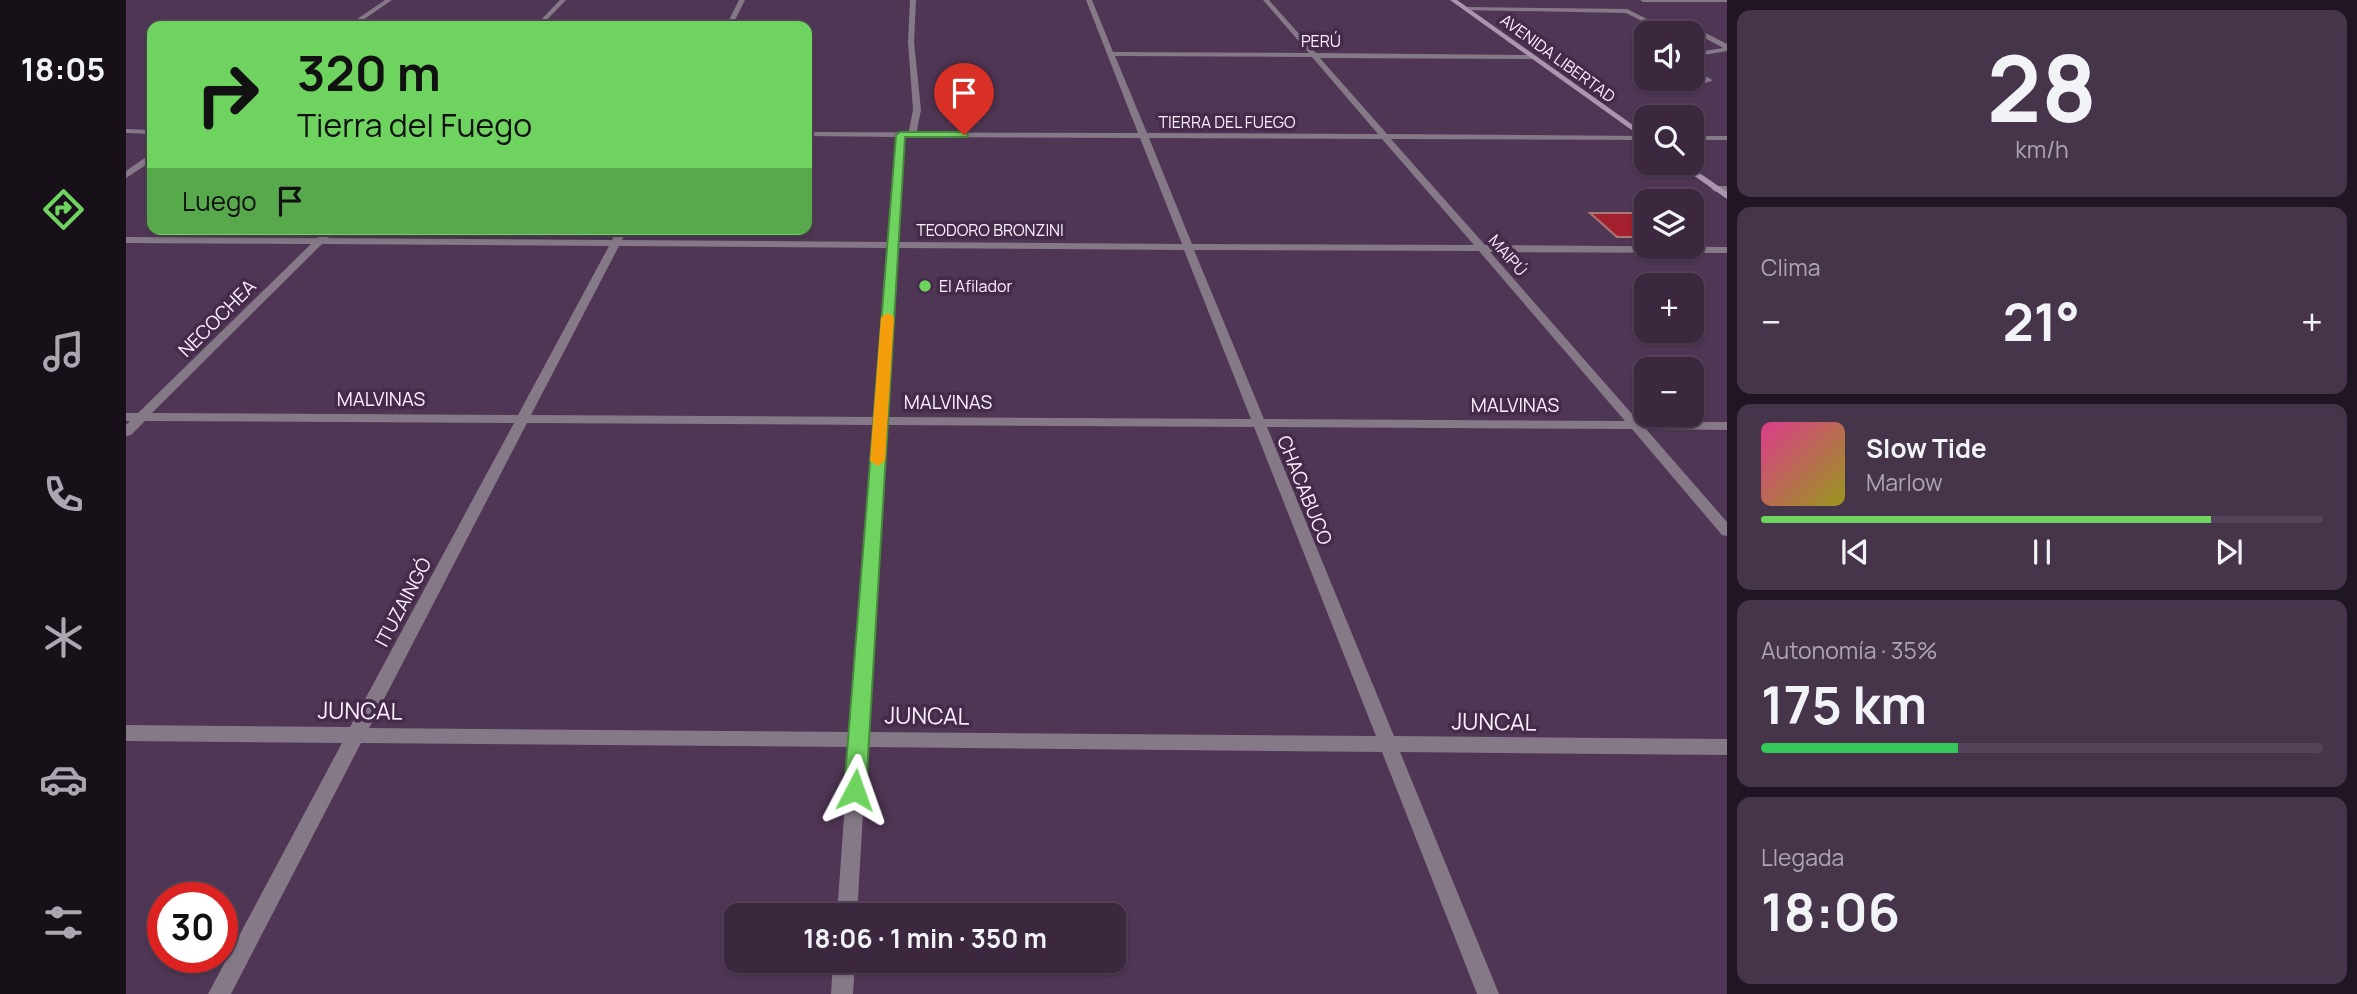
<!DOCTYPE html>
<html lang="es">
<head>
<meta charset="utf-8">
<style>
  :root { --surface:#3b283f; --page:#46344a; --text:#f1f3f6; --muted:#aca6b0; --line:#544459; --accent:#6fd360 }
  body { margin:0; font-family:Manrope,sans-serif; background:var(--page); color:var(--text); height:100vh; display:flex; flex-direction:column; font-size:26px; white-space:nowrap }
  * { box-sizing:border-box; margin:0 }
  p { font-size:23px; color:var(--muted) }
  .icon { flex:none; width:38px; height:38px; fill:none; stroke:currentColor; stroke-width:2; stroke-linecap:round; stroke-linejoin:round }
  .map { position:relative; flex:1; overflow:hidden }
  .sheet { display:flex; flex-direction:column; gap:10px; padding:10px; background:#201623; width:630px }
  .sheet>* { flex:none }
  .guide { position:absolute; left:21px; top:21px; width:665px; height:214px; border-radius:14px; box-shadow:0 2px 5px #0004,0 0 0 2px var(--line); background:#6fd360; color:#111; overflow:hidden }
  .buttons { position:absolute; left:1508px; top:21px; display:grid; gap:14px }
  .buttons a { display:grid; place-items:center; width:70px; height:70px; border-radius:14px; background:var(--surface); box-shadow:0 2px 5px #0004,0 0 0 2px var(--line); font-size:35px }
  .speed { position:absolute; left:21px; top:882px; display:flex; gap:14px; font-size:35px; font-weight:700; text-align:center }
  .speed>* { display:grid; place-content:center; width:91px; height:91px; border-radius:50%; background:var(--surface); box-shadow:0 2px 5px #0004,0 0 0 2px var(--line); line-height:1 }
  .speed .limit { border:10px solid #d22; background:#fff; color:#111 }
  .pin { position:absolute; display:grid; place-items:center; width:60px; height:60px; color:#fff; margin:-72px -30px; border-radius:50% 50% 50% 0; rotate:-45deg; box-shadow:0 0 7px #0007 }
  .pin .icon { rotate:45deg }
  .me { position:absolute; width:77px; margin:-38px; rotate:4deg; stroke-linejoin:round; filter:drop-shadow(0 0 5px #0008) }
  .turn { display:flex; align-items:center; gap:24px; height:147px; padding:0 35px; font-size:32px }
  .turn .icon { width:91px; height:91px; stroke-width:2.5 }
  .turn b { display:block; font-size:49px; line-height:60px }
  .then { display:flex; align-items:center; height:66px; padding:0 35px; background:#0003; gap:14px; font-size:26px }
  .big { font-size:52px; font-weight:700; line-height:1.1 }
  .sheet .widget { flex:1; display:flex; flex-direction:column; justify-content:center; gap:10px; min-width:0; padding:0 24px; border-radius:14px; background:var(--page) }
  .sheet .dial { align-items:center; gap:0 }
  .dial b { font-size:91px; line-height:1 }
  .song { display:flex; align-items:center; gap:21px }
  .cover { width:84px; height:84px; border-radius:10px; background:linear-gradient(135deg,hsl(330 70% 55%),hsl(60 70% 35%)) }
  .played { height:7px; border-radius:4px; background:linear-gradient(90deg,var(--accent) 80%,var(--line) 80%) }
  .keys { display:flex; justify-content:space-around; direction:ltr }
  .heat { display:flex; justify-content:space-between; align-items:center; font-size:38px; direction:ltr }
  .charge { height:10px; border-radius:5px; background:linear-gradient(90deg,#34c759 35%,var(--line) 0) }
  .trip { position:absolute; left:598px; top:903px; width:402px; height:70px; border-radius:14px; background:var(--surface); box-shadow:0 2px 5px #0004,0 0 0 2px var(--line); font-weight:700; line-height:70px; text-align:center }
  main { display:flex; flex:1; min-height:0 }
  .dock { display:flex; flex-direction:column; width:126px; justify-content:space-around; align-items:center; background:#181019; color:var(--muted) }
  .dock .icon { width:49px; height:49px }
  .dock .selected { color:var(--accent) }
  .dock b { font-size:32px; color:var(--text) }
  .map>svg:first-child { display:block }
</style>
</head>
<body>
<main>
<nav class="dock">
<b>18:05</b>
<svg class="icon selected" aria-label="directions" viewBox="0 0 24 24"><path d="M12 3l9 9-9 9-9-9zM9 14v-3h6M13 9l2 2-2 2"/></svg>
<svg class="icon" aria-label="music" viewBox="0 0 24 24"><path d="M9 18V5l10-2v13"/><circle cx="6" cy="18" r="3"/><circle cx="16" cy="16" r="3"/></svg>
<svg class="icon" aria-label="phone" viewBox="0 0 24 24"><path d="M5 4h4l2 5-3 2q2 4 5 5l2-3 5 2v4C11 20 4 13 5 4z"/></svg>
<svg class="icon" aria-label="climate" viewBox="0 0 24 24"><path d="M12 3v18M4 7l16 10M4 17L20 7"/></svg>
<svg class="icon" aria-label="car" viewBox="0 0 24 24"><path d="M5 17H2v-5l4-1 3-4h7l3 4 3 1v5h-3M9 17h6M6 11h13"/><circle cx="7" cy="17" r="2"/><circle cx="17" cy="17" r="2"/></svg>
<svg class="icon" aria-label="filters" viewBox="0 0 24 24"><path d="M4 7h16M4 17h16"/><circle cx="9" cy="7" r="2"/><circle cx="15" cy="17" r="2"/></svg>
</nav>
<div class="map">
<svg width="1601" height="994" viewBox="0 0 1601 994">
  <rect width="100%" height="100%" fill="#4f3654"/>
  <path fill="#a5202f" stroke="#a97977" stroke-width="2" d="M1464,213h48l9,7v17h-30z"/>
  <g fill="none" stroke-linecap="round" stroke-linejoin="round">
    <path fill="#857887" fill-rule="evenodd" d="M1340,7l161,2 20,10 41,5 39,20v7l-35,6v-4l31,-5 -38,-21 -39,-4 -20,-10 -162,-3z
      M785,40l3,2 7,68 -5,25 -4,2 -4,-2 5,-25 -5,-68z
      M1566,69l19,10 1,2 -7,2 -13,-9z
      M1601,186v6h-11l-5,-3 5,-3z"/>
    <path fill="#857887" fill-rule="evenodd" d="M259,0h7l-38,26h-7z
      M434,0h6l-25,26h-6z
      M613,0h6l-13,26h-6z
      M784,0h6l-2,42 -3,2 -3,-2z
      M960,0h6l21,52 196,1 -46,-53h6l47,53 216,2 3,2 -3,2 -212,-1 67,76 260,2v4l-256,-1 94,106 242,2v6l-237,-1 149,170h88v8l-81,-1 81,93v14l-5,-1 -90,-106 -365,-2 127,309 333,3v16l-327,-3 99,242h-22l-95,-242 -515,-5 -10,168h-20l12,-168 -488,-4 -130,251h-23l134,-251 -216,-2v-16l224,2 164,-304 -369,-2 -14,14 -5,1v-11l4,-4h-4v-8h12l173,-169 -185,-1v-6l191,1 9,-9h11l-9,9 284,2 6,-11h10l-6,11 266,2 8,-105 -89,-1v-4l331,1zM989,56l197,1 66,77 -231,-1zM778,137l236,1 42,106 -284,-2zM1023,138l233,1 92,106 -282,-1zM196,244l287,2 -91,169 -366,-2zM493,246l268,2 -13,169 -343,-2zM771,248l287,2 67,169 -364,-2zM1068,250l285,1 146,170 -361,-2zM401,423l347,2 -23,307 -482,-4zM761,425l367,2 122,309 -508,-4z
      M1514,0h87v2h-84z
      M0,129l26,1v4l-26,-1z
      M1566,136h35v4h-35z
      M23,155h3v6l-26,17v-7z
      M707,961h22l-2,33h-22z"/>
    <path fill="#aa96ae" fill-rule="evenodd" d="M1324,0h7l190,135v6z
      M1550,163h9l42,29v7z"/>
  </g>
  <path fill="#6fd360" stroke="#48893e" stroke-width="2" d="M838,132l4,3 -1,2h-62l-39,653 -3,6 -8,3 -7,-3 -4,-6 52,-655 4,-3z"/>
  <path fill="#f59e0b" d="M762,313l6,4 -9,144 -7,5 -8,-5 11,-144z"/>
  <circle fill="#6fd360" stroke="#442b49" stroke-width="2.5" cx="799" cy="286" r="7"/>
  <g text-anchor="middle" dominant-baseline="central" stroke-width="7" stroke-linejoin="round" paint-order="stroke">
    <g font-size="16" fill="#fdf0ff" stroke="#442b49">
      <text x="1195" y="41">PERÚ</text>
      <text transform="translate(1432 58) rotate(36)">AVENIDA LIBERTAD</text>
      <text x="1101" y="122">TIERRA DEL FUEGO</text>
      <text x="864" y="230">TEODORO BRONZINI</text>
      <text transform="translate(1382 255) rotate(49)">MAIPÚ</text>
    </g>
    <g font-size="16" fill="#fdf0ff" stroke="#442b49" text-anchor="start">
      <text x="813" y="286">El Afilador</text>
    </g>
    <g font-size="19" fill="#fdf0ff" stroke="#442b49">
      <text transform="translate(91 318) rotate(-45)">NECOCHEA</text>
      <text x="255" y="399">MALVINAS</text>
      <text x="822" y="402">MALVINAS</text>
      <text x="1389" y="405">MALVINAS</text>
      <text transform="translate(1179 490) rotate(68)">CHACABUCO</text>
      <text transform="translate(277 602) rotate(-62)">ITUZAINGÓ</text>
    </g>
    <g font-size="23" fill="#fdf0ff" stroke="#442b49">
      <text transform="translate(234 710) rotate(1)">JUNCAL</text>
      <text transform="translate(801 715) rotate(1)">JUNCAL</text>
      <text transform="translate(1368 721) rotate(1)">JUNCAL</text>
    </g>
  </g>
</svg>
<div class="buttons">
<a><svg class="icon" aria-label="sound" viewBox="0 0 24 24"><path d="M4 9h4l5-4v14l-5-4H4zM17 9q2 3 0 6"/></svg></a>
<a><svg class="icon" aria-label="search" viewBox="0 0 24 24"><circle cx="10" cy="10" r="6"/><path d="M15 15l6 6"/></svg></a>
<a><svg class="icon" aria-label="layers" viewBox="0 0 24 24"><path d="M12 4l9 5-9 5-9-5zM3 14l9 5 9-5"/></svg></a>
<a>+</a>
<a>−</a>
</div>
<div class="speed"><div class="limit">30</div></div>
<div class="pin" style="left:838px;top:135px;background:#d93025"><svg class="icon" aria-label="arrive" viewBox="0 0 24 24"><path d="M6 21V4h12l-3 4 3 4H6"/></svg></div>
<svg class="me" style="left:729px;top:790px" viewBox="-20 -20 40 40"><path d="M0-17L14 15 0 8-14 15z" fill="#6fd360" stroke="#fff" stroke-width="4"/></svg>
<div class="trip">18:06 · 1 min · 350 m</div>
<div class="guide">
<div class="turn"><svg class="icon" aria-label="right" viewBox="0 0 24 24"><path d="M7 20v-9h11M14 6l5 5-5 5"/></svg><div><b>320 m</b>Tierra del Fuego</div></div>
<div class="then">Luego<svg class="icon" aria-label="arrive" viewBox="0 0 24 24"><path d="M6 21V4h12l-3 4 3 4H6"/></svg></div>
</div>
</div>
<section class="sheet">
<div class="widget dial"><b>28</b><p>km/h</p></div>
<div class="widget"><p>Clima</p>
<div class="heat"><a>−</a><b class="big">21°</b><a>+</a></div>
</div>
<div class="widget">
<div class="song"><i class="cover"></i><div><b>Slow Tide</b><p>Marlow</p></div></div>
<div class="played"></div>
<div class="keys"><svg class="icon" aria-label="previous" viewBox="0 0 24 24"><path d="M18 5L8 12l10 7zM5 5v14"/></svg><svg class="icon" aria-label="pause" viewBox="0 0 24 24"><path d="M8 5v14M16 5v14"/></svg><svg class="icon" aria-label="next" viewBox="0 0 24 24"><path d="M6 5l10 7-10 7zM19 5v14"/></svg></div>
</div>
<div class="widget"><p>Autonomía · 35%</p><b class="big">175 km</b><div class="charge"></div></div>
<div class="widget"><p>Llegada</p><b class="big">18:06</b></div>
</section>
</main>
</body>
</html>
